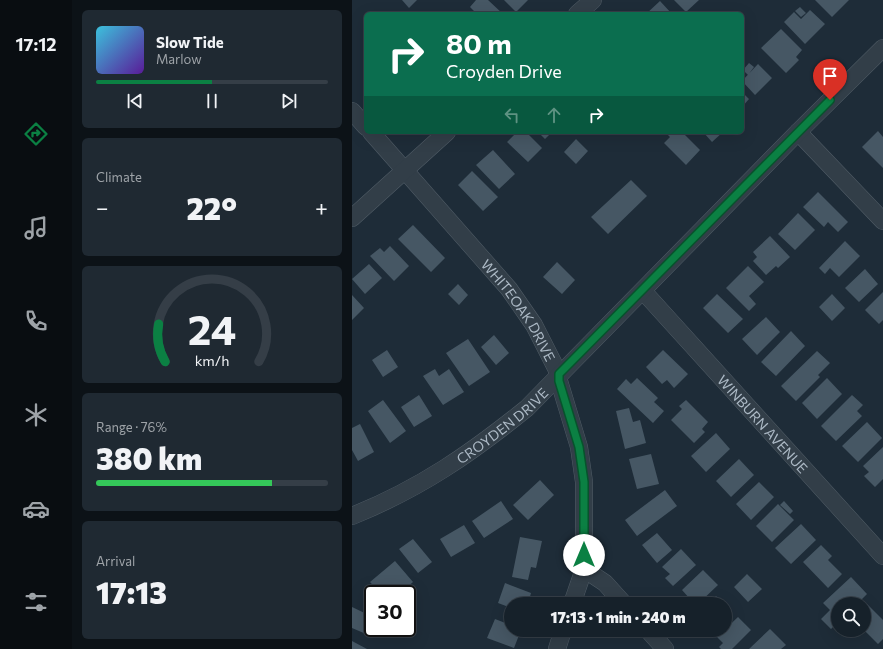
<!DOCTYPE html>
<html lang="en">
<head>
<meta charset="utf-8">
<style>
  :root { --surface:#16212a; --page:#1f2932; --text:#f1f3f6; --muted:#9ea3a8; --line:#353e47; --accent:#0b8043 }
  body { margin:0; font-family:Commissioner,sans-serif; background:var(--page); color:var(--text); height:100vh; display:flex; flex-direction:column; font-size:15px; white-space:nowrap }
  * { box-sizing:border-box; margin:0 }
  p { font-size:13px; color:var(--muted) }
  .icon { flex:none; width:22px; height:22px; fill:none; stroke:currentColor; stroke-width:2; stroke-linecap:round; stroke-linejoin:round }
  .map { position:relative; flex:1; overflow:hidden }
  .sheet { display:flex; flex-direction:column; gap:10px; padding:10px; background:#0c1217; width:280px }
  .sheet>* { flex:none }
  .guide { position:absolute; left:12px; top:12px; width:380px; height:122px; border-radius:6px; box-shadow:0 4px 16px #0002,0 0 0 1px var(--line); background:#0b6e4f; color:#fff; overflow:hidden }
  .fabs { position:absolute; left:479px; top:597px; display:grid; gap:8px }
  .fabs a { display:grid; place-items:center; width:40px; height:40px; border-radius:50%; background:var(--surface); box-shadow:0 4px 16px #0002,0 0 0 1px var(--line); font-size:20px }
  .speed { position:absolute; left:12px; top:585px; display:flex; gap:8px; font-size:20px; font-weight:700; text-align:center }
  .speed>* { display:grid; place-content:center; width:52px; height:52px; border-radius:50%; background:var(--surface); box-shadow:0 4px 16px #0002,0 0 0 1px var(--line); line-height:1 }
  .speed .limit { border:2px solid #111; border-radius:6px; background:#fff; color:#111 }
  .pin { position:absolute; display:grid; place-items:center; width:34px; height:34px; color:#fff; margin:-41px -17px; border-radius:50% 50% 50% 0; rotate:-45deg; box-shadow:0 0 4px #0007 }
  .pin .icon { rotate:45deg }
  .me { position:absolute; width:44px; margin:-22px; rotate:0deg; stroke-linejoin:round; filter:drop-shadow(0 0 3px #0008) }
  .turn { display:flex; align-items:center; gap:14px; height:84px; padding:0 16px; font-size:18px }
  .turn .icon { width:52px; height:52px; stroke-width:2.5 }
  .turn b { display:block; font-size:28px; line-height:34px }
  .lanes { display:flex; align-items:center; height:38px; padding:0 16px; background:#0003; justify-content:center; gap:20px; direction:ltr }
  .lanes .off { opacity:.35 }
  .big { font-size:30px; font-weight:800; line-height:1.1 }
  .sheet .card { flex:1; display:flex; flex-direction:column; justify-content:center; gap:6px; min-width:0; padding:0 14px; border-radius:6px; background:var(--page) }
  .sheet .dial { align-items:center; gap:0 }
  .dial svg { height:104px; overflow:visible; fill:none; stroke:var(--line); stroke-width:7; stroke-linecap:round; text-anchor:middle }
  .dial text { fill:var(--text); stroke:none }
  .song { display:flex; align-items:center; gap:12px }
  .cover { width:48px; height:48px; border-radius:6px; background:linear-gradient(135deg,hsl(190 70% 55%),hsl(270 70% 35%)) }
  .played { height:4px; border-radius:2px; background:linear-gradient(90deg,var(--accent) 50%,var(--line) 50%) }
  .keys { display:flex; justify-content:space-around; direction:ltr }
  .heat { display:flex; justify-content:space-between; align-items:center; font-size:22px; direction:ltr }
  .charge { height:6px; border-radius:3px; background:linear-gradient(90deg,#34c759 76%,var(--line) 0) }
  .trip { position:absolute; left:152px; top:597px; width:228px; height:40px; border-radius:20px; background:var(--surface); box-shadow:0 4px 16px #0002,0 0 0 1px var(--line); font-weight:800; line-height:40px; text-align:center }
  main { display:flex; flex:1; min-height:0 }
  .tab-bar { display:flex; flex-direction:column; width:72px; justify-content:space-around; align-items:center; background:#090d11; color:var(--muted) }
  .tab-bar .icon { width:28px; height:28px }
  .tab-bar .on { color:var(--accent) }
  .tab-bar b { font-size:18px; color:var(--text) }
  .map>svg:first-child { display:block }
</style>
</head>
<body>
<main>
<nav class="tab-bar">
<b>17:12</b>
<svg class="icon on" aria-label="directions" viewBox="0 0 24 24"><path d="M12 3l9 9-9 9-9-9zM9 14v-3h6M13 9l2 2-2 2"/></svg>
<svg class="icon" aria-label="music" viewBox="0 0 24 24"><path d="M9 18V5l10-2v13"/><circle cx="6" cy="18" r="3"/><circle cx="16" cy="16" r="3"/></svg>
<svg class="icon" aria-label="phone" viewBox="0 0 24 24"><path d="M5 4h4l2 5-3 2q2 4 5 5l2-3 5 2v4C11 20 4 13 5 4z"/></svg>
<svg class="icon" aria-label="climate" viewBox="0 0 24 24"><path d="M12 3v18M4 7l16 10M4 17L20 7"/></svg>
<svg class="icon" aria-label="car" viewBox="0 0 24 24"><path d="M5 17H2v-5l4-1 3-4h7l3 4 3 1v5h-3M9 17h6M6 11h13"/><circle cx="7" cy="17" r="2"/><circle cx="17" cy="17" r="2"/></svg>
<svg class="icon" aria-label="filters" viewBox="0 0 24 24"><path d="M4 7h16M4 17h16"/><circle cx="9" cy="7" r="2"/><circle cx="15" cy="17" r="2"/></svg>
</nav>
<section class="sheet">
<div class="card">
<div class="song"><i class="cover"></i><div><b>Slow Tide</b><p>Marlow</p></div></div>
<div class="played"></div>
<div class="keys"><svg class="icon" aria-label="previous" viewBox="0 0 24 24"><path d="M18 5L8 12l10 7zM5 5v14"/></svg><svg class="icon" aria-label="pause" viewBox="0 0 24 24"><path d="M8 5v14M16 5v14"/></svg><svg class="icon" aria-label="next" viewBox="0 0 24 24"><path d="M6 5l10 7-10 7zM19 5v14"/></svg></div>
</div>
<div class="card"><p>Climate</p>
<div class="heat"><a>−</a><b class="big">22°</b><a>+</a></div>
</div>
<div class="card dial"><svg viewBox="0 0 100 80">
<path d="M14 69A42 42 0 1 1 86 69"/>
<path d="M14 69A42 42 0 0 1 9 40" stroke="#0b8043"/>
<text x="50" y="56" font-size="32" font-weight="700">24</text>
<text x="50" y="72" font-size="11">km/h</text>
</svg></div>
<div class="card"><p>Range · 76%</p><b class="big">380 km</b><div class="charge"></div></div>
<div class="card"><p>Arrival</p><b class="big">17:13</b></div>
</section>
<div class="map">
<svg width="531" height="649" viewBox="0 0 531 649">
  <rect width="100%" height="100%" fill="#1e2c38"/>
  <path fill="#465764" d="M50,0h15l-8,8z
    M124,0h12l15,14h-26l-7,-7z
    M152,0h24l-12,12z
    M322,0h25l-13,12z
    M463,0h34l-17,17z
    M308,1l12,13h-26z
    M448,7l6,6 -5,4 -6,-6z
    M458,10l15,14 -20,20 -21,-22 10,-10 7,7z
    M429,29l21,21 -6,7 3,3 -13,13 -25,-25z
    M397,63l5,4 -6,8 -5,-5z
    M406,64l14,14 -17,17 -13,-14z
    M390,92l7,7 -7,8z
    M526,131l5,6v31l-21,-21z
    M165,132h9l16,16 -14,14 -21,-20z
    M186,132h14l-7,7z
    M313,132h17l18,18 -14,15 -22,-22 6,-6z
    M351,132h20l-11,10z
    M224,139l12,12 -12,13 -12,-12z
    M141,150l22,24 -16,15 -23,-24z
    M120,171l26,26 -15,14 -25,-26z
    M279,180l16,16 -39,38 -17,-17z
    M466,192l30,30 -10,10 -10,-10 -4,5 -21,-20z
    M446,213l17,17 -20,20 -17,-16z
    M61,225l32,33 -14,14 -33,-33z
    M418,236l20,21 -12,11 -2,-2 -10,9 -13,-14 4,-4 -4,-5z
    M493,241l15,15 -21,21 -9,-9 -5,6 -6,-6z
    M38,246l19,20 -15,15 -24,-25 10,-8 4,4z
    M205,262l18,18 -13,14 -19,-17z
    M17,264l13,14 -17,16 -13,-15z
    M396,266l16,16 -15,14 7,8 -7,7 -23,-23z
    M513,269l13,15 -19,18 -14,-14z
    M106,284l10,11 -9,10 -11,-11z
    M531,292v28l-4,4 -14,-14z
    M365,294l26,25 -15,14 -25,-25z
    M480,294l13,14 -13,13 -13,-14z
    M0,295l12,13 -12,12z
    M414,317l14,15 -23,23 -15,-16z
    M439,331l14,15 -29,30 -15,-14z
    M142,335l15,18 -13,12 -15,-18z
    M116,339l22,33 -21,14 -23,-33z
    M35,350l11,17 -15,10 -11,-17z
    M311,350l25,24 -14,14 -7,-8 -5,4 -16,-17z
    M465,351l13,12 -12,12 2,2 -24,24 -15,-15z
    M83,369l4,7 10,-7 15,23 -21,13 -20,-29z
    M285,378l21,20 -4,4 10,9 -11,12 -36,-34 9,-10 5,5z
    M475,378l15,16 -25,25 -15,-16z
    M67,395l13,21 -18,11 -13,-20z
    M500,395l11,10 -6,6 5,5 -26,25 -15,-15z
    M31,400l23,31 -16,12 -22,-32z
    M334,400l22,22 -6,7 3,3 -11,11 -23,-23 11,-11 -3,-3z
    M277,408l4,14 7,-2 6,23 -21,6 -9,-38z
    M515,422l15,16 -24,24 -16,-16z
    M8,424l14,28 -16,9 -6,-11v-22z
    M364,433l14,16 -24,23 -15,-16z
    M531,447v32l-8,8 -11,-11 5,-4 -6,-6z
    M299,454l8,30 -22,5 -8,-30z
    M387,459l15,16 -23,22 -15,-16z
    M188,480l14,15 -26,25 -15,-15z
    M407,482l15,15 -23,23 -15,-16z
    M313,490l12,16 -40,30 -12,-16z
    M149,501l12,18 -29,19 -12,-17z
    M432,501l9,10 -3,3 -10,-9z
    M426,504l16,16 -22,22 -16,-16z
    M449,524l15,16 -25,24 -16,-16z
    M112,525l11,18 -24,14 -11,-18z
    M305,533l15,17 -15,13 -15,-18z
    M168,537l22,4 -6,27 -5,-1 -3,13 -16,-3z
    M61,539l19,23 -14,11 -19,-24z
    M469,545l11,11 -4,4 14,14 -14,14 -25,-26z
    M329,549l15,16 -23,21 -8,-8 5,-4 -8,-7z
    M43,561l18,21 -9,8 -5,-5 -11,9h-7l-11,-12z
    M351,570l15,15 -20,19h-14l6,-5 -8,-9z
    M395,574l15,15 -14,13 -14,-15z
    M499,577l16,17 -10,10h-19v18l-7,7 -10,-10 9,-9 -7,-7z
    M153,583l26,10 -3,11h-17v4l-13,-5z
    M364,596l8,8h-16z
    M515,604l16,16v19l-5,5 -14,-14v-22z
    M0,607l21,10 -7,17 -14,-6z
    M386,617l13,13 -19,19h-11l-2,-2 4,-4 -6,-6z
    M143,619l16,6v5h10l-7,18 -27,-10z
    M418,629l16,16 -5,4h-32z
    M0,641l15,8h-15z"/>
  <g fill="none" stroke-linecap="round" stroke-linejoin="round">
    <defs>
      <g id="street">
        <path d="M225,14l16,-14"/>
        <path d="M0,111l14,16"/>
        <path id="s1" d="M19,132l138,157 25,36 25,49v7l20,66 5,35v87l-12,35"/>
        <path d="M446,132l85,89"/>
        <path d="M0,218l95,-86"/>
        <path id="s2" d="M291,291l240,265"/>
        <path id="s3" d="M0,516c69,-28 118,-62 175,-108l271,-276 85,-84"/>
        <path d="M232,569l21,14 19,21"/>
        <path d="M296,630l17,19"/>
        <path d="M205,649l6,-19"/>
      </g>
    </defs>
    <use href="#street" stroke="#505c66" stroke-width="18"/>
    <use href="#street" stroke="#323e48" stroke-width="17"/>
  </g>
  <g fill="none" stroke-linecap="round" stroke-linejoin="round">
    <defs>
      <path id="route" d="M232,555v-73l-5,-35 -20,-66v-7l271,-274"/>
    </defs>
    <use href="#route" stroke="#07532c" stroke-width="10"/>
    <use href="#route" stroke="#0b8043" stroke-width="7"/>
  </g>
  <g text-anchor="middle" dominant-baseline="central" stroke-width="4" stroke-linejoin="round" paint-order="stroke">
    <g font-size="14" fill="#acb9c5" stroke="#18232d">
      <text stroke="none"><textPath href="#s1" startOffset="232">WHITEOAK DRIVE</textPath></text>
      <text stroke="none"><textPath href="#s2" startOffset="179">WINBURN AVENUE</textPath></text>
      <text stroke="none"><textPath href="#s3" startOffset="176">CROYDEN DRIVE</textPath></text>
    </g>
  </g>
</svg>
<div class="fabs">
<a><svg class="icon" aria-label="search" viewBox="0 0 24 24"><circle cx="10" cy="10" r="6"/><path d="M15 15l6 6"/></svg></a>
</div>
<div class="speed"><div class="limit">30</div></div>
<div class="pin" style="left:478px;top:100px;background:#d93025"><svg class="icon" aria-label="arrive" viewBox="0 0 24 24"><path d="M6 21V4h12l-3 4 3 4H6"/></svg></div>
<svg class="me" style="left:232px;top:555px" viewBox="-20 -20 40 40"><circle r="19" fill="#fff"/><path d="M0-13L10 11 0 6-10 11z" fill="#0b8043"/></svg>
<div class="trip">17:13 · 1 min · 240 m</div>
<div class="guide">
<div class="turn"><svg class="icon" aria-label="right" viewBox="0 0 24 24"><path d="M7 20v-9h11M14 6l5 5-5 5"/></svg><div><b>80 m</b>Croyden Drive</div></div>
<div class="lanes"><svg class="icon off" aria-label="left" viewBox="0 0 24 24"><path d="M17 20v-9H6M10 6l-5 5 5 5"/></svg><svg class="icon off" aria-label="ahead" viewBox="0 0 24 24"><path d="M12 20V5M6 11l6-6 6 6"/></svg><svg class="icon" aria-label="right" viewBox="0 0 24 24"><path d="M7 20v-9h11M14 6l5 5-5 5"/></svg></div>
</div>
</div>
</main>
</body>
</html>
